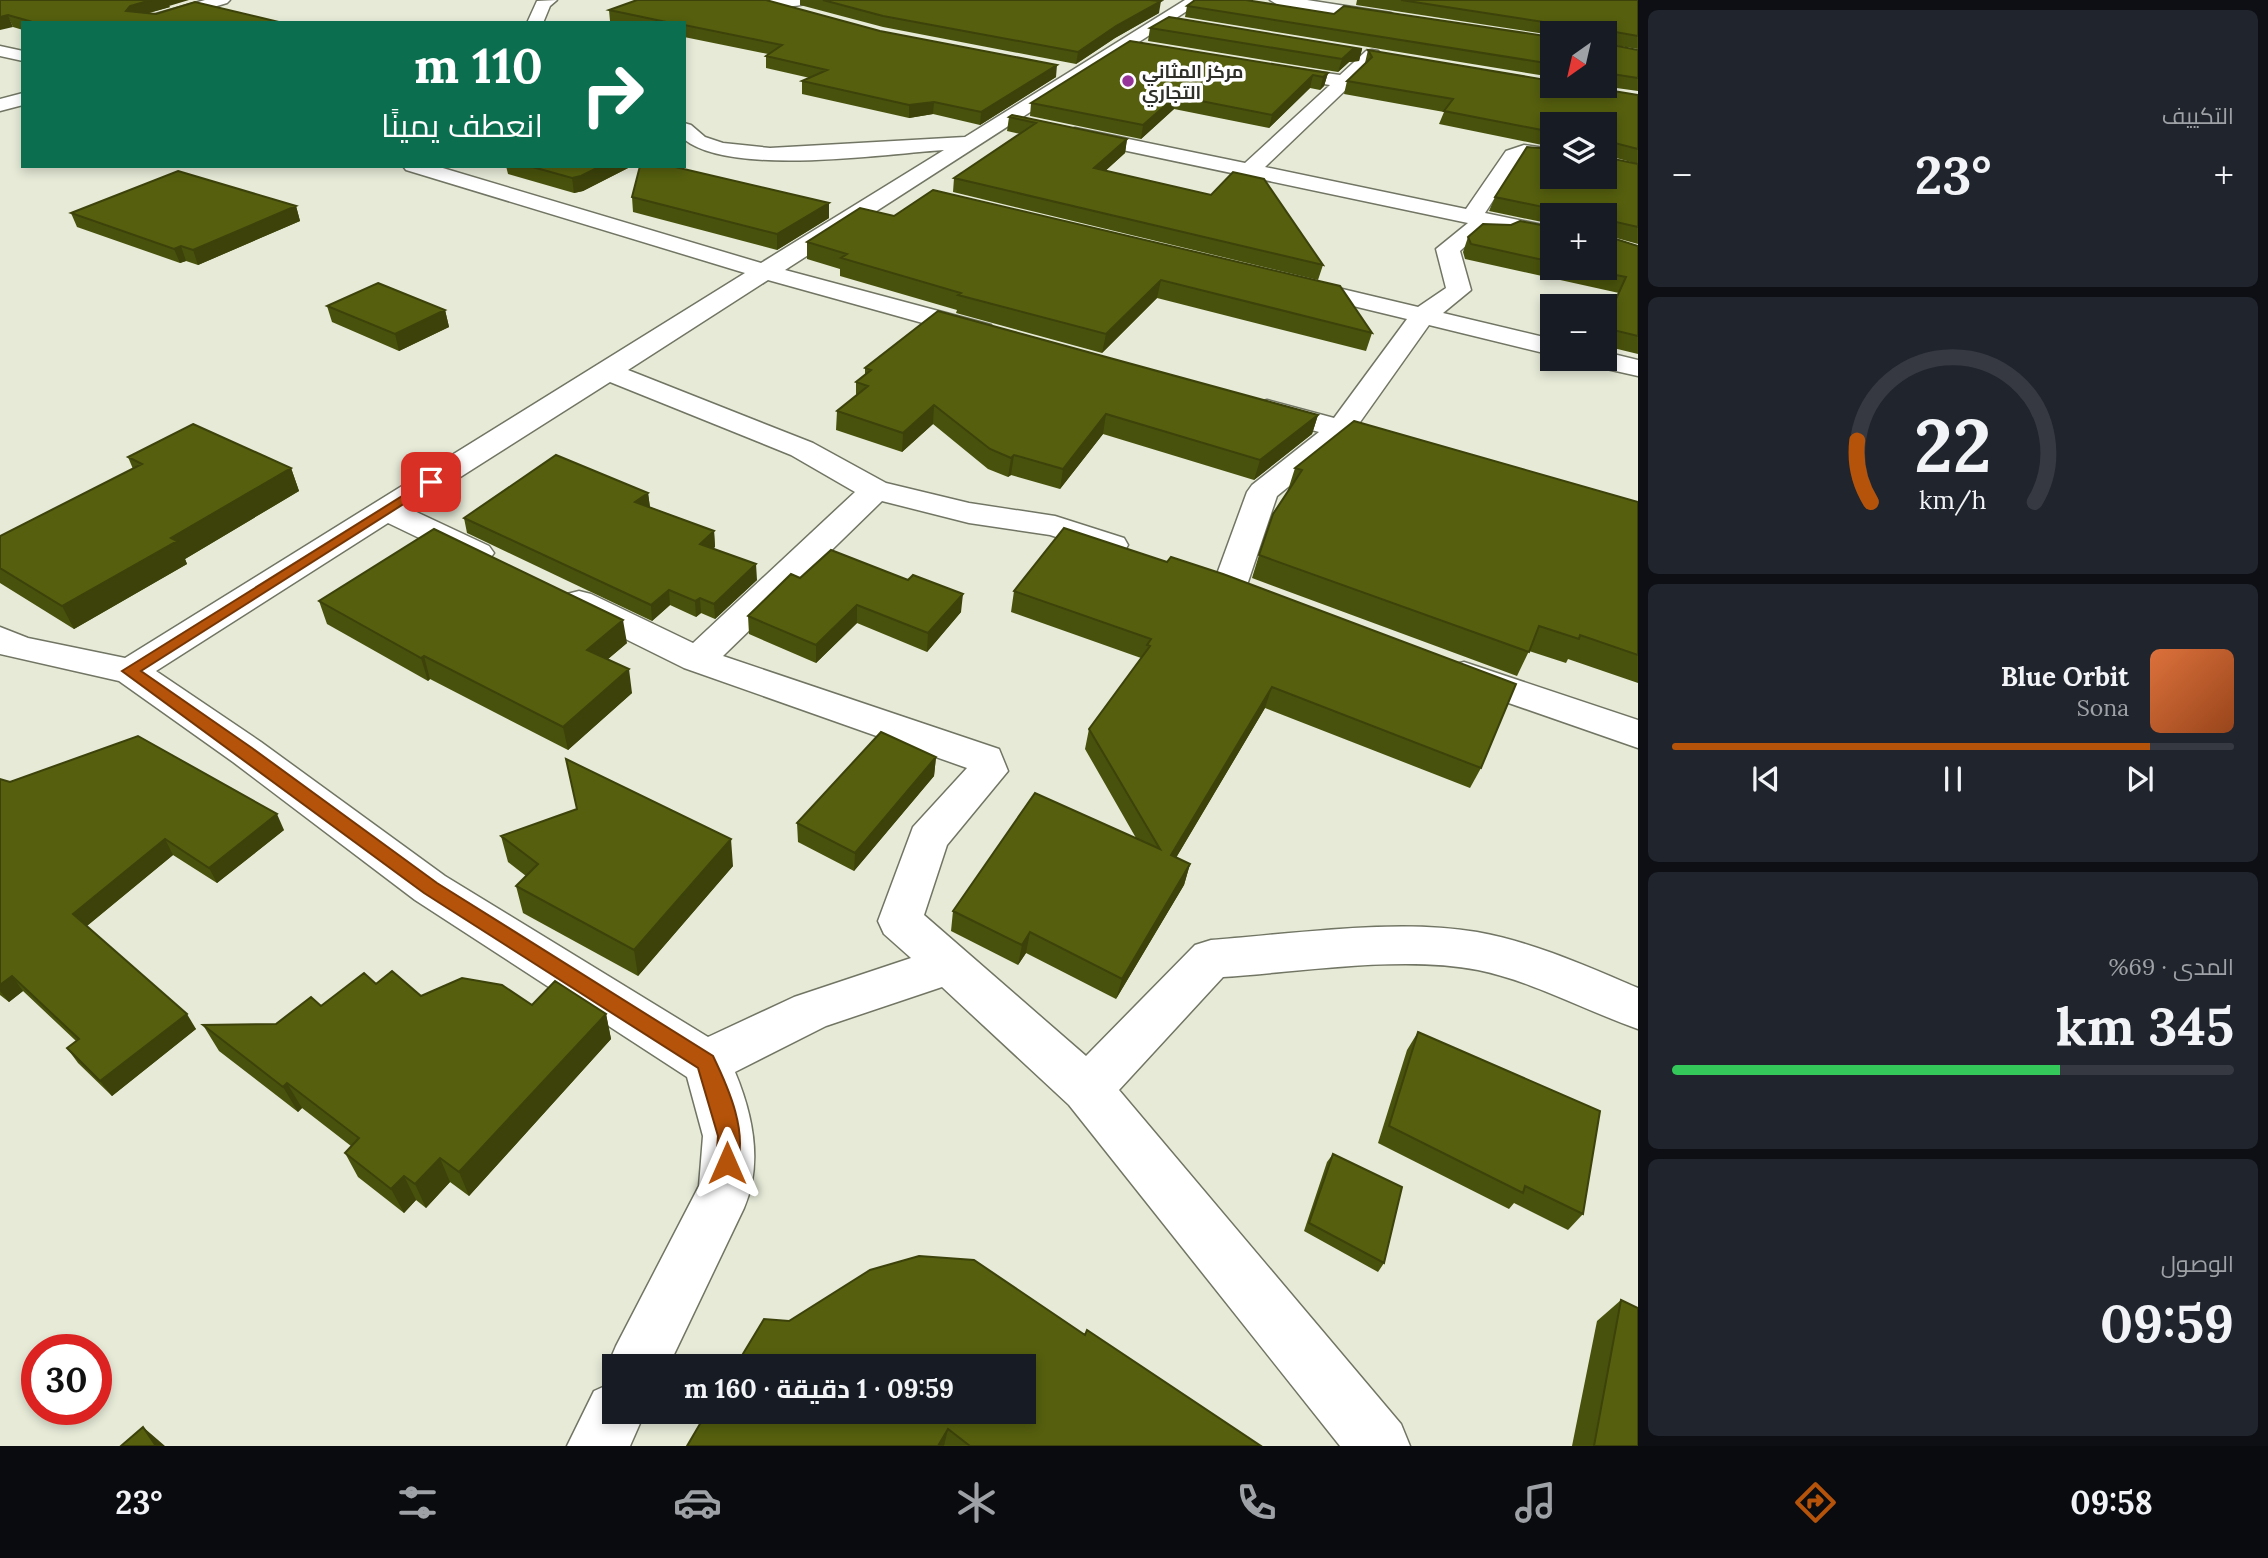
<!DOCTYPE html>
<html lang="ar">
<head>
<meta charset="utf-8">
<style>
  :root { --surface:#171b24; --page:#20242c; --text:#f1f3f6; --muted:#9ea1a6; --line:#363941; --accent:#b45309 }
  body { margin:0; font-family:Lora,Cairo,serif; background:var(--page); color:var(--text); direction:rtl; height:100vh; display:flex; flex-direction:column; font-size:26px; white-space:nowrap }
  * { box-sizing:border-box; margin:0 }
  p { font-size:23px; color:var(--muted) }
  .icon { flex:none; width:38px; height:38px; fill:none; stroke:currentColor; stroke-width:2; stroke-linecap:round; stroke-linejoin:round }
  .map { position:relative; flex:1; overflow:hidden; direction:ltr }
  .drawer { display:flex; flex-direction:column; gap:10px; padding:10px; background:#0d0f14; width:630px }
  .drawer>* { flex:none }
  .guide { position:absolute; left:21px; top:21px; width:665px; height:147px; border-radius:0px; box-shadow:0 4px 10px #0003; direction:rtl; background:#0b6e4f; color:#fff; overflow:hidden }
  .needle { width:46px; rotate:214deg }
  .buttons { position:absolute; left:1540px; top:21px; display:grid; gap:14px }
  .buttons a { display:grid; place-items:center; width:77px; height:77px; border-radius:0px; background:var(--surface); box-shadow:0 4px 10px #0003; font-size:35px }
  .speed { position:absolute; left:21px; top:1334px; display:flex; gap:14px; font-size:35px; font-weight:700; text-align:center }
  .speed>* { display:grid; place-content:center; width:91px; height:91px; border-radius:50%; background:var(--surface); box-shadow:0 4px 10px #0003; line-height:1 }
  .speed .limit { border:10px solid #d22; background:#fff; color:#111 }
  .pin { position:absolute; display:grid; place-items:center; width:60px; height:60px; color:#fff; margin:-30px; border-radius:14px; box-shadow:0 4px 10px #0006 }
  .me { position:absolute; width:77px; margin:-38px; rotate:0deg; stroke-linejoin:round; filter:drop-shadow(0 0 5px #0008) }
  .turn { display:flex; align-items:center; gap:24px; height:147px; padding:0 28px; font-size:32px }
  .turn .icon { width:91px; height:91px; stroke-width:2.5 }
  .turn b { display:block; font-size:49px; line-height:60px }
  .big { font-size:52px; font-weight:700; line-height:1.1 }
  .drawer .widget { flex:1; display:flex; flex-direction:column; justify-content:center; gap:10px; min-width:0; padding:0 24px; border-radius:10px; background:var(--page) }
  .drawer .dial { align-items:center; gap:0 }
  .dial svg { height:182px; overflow:visible; fill:none; stroke:var(--line); stroke-width:7; stroke-linecap:round; text-anchor:middle }
  .dial text { fill:var(--text); stroke:none }
  .song { display:flex; align-items:center; gap:21px }
  .cover { width:84px; height:84px; border-radius:10px; background:linear-gradient(135deg,hsl(20 70% 55%),hsl(20 70% 35%)) }
  .played { height:7px; border-radius:4px; background:linear-gradient(90deg,var(--accent) 85%,var(--line) 85%) }
  .keys { display:flex; justify-content:space-around; direction:ltr }
  .heat { display:flex; justify-content:space-between; align-items:center; font-size:38px; direction:ltr }
  .charge { height:10px; border-radius:5px; background:linear-gradient(90deg,#34c759 69%,var(--line) 0) }
  .trip { position:absolute; left:602px; top:1354px; width:434px; height:70px; border-radius:0px; background:var(--surface); box-shadow:0 4px 10px #0003; font-weight:700; line-height:70px; text-align:center; direction:rtl }
  .dock { display:flex; height:112px; justify-content:space-around; align-items:center; background:#090b0e; color:var(--muted) }
  .dock .icon { width:49px; height:49px }
  .dock .active { color:var(--accent) }
  .dock b { font-size:32px; color:var(--text) }
  main { display:flex; flex:1; min-height:0 }
  .map>svg:first-child { display:block }
</style>
</head>
<body>
<main>
<section class="drawer">
<div class="widget"><p>التكييف</p>
<div class="heat"><a>−</a><b class="big">23°</b><a>+</a></div>
</div>
<div class="widget dial"><svg viewBox="0 0 100 80">
<path d="M14 69A42 42 0 1 1 86 69"/>
<path d="M14 69A42 42 0 0 1 8 42" stroke="#b45309"/>
<text x="50" y="56" font-size="32" font-weight="700">22</text>
<text x="50" y="72" font-size="11">km/h</text>
</svg></div>
<div class="widget">
<div class="song"><i class="cover"></i><div><b>Blue Orbit</b><p>Sona</p></div></div>
<div class="played"></div>
<div class="keys"><svg class="icon" aria-label="previous" viewBox="0 0 24 24"><path d="M18 5L8 12l10 7zM5 5v14"/></svg><svg class="icon" aria-label="pause" viewBox="0 0 24 24"><path d="M8 5v14M16 5v14"/></svg><svg class="icon" aria-label="next" viewBox="0 0 24 24"><path d="M6 5l10 7-10 7zM19 5v14"/></svg></div>
</div>
<div class="widget"><p>المدى · 69%</p><b class="big">345 km</b><div class="charge"></div></div>
<div class="widget"><p>الوصول</p><b class="big">09:59</b></div>
</section>
<div class="map">
<svg width="1638" height="1446" viewBox="0 0 1638 1446">
  <rect width="100%" height="100%" fill="#e6ead7"/>
  <g fill="none" stroke-linecap="round" stroke-linejoin="round">
    <defs>
      <path id="minor" d="M205,0h25l-3,3 -67,20h-27l2,-3z
        M557,0l-7,6 -7,17h-16l10,-22z
        M719,0h96c-11,10 -85,10 -96,0z
        M1185,0h19l-419,270 206,55 4,6 -4,6 -9,2 -9,-2 -205,-57 -140,90 185,73 73,40 83,20 86,13 69,22 4,7 -4,7 -12,3 -62,-20 -81,-12 -87,-22 -159,155 276,93 9,22 -61,74 -23,70 162,141 109,-111 16,-5c82,-6 185,-22 266,-8 56,10 109,34 161,56v41c-54,-19 -103,-47 -160,-59 -75,-15 -178,2 -255,7l-104,113 282,334 9,22h-70l-271,-341 -127,-118 -116,39 -91,46c18,43 28,92 9,136l-76,159h-54v45h31l-15,34h-63l27,-55 20,-9 -7,-15 9,-21 83,-160 4,-50 -16,-59 -272,-177 -182,-138 -114,-81 -119,-27v-27l28,11 97,20 620,-385 -339,-103 -3,-4h33l325,97 183,-113c-60,4 -214,27 -260,-11v-16l7,2 14,12 18,6 47,5 195,-11zM610,382l181,73 64,37 -162,151 -102,-49 -12,-3 -12,3 -5,8 5,8 117,58 283,100 -54,59 -35,94 6,13 27,24 -117,39 -86,40 -263,-161 -184,-134 -105,-71 232,-148 77,37 12,3 12,-3 5,-7 -5,-7 -79,-37z
        M1270,0h37l84,13 8,5 -8,5 -113,-18z
        M0,46l23,5v10l-23,-5z
        M1372,50l6,1 3,4 -3,4 -113,108 201,42 40,-58 18,-6 28,4v12l-26,-4 -6,2 -35,54 67,14v14l-38,-8 -9,4 -28,-1 -17,15 11,39 -28,23 109,26v16l-123,-30 -71,100 46,13 5,6 -5,6 -10,3 -48,-13 -69,56 -30,89 -5,7 -12,3 -12,-3 -5,-7 34,-93 5,-7 67,-53 -62,-17 -4,-6 4,-6 10,-3 67,18 73,-99 -120,-29 -3,-5 3,-5 9,-2 122,29 28,-19 -10,-39 32,-26 -393,-83 -7,-2 -3,-4 3,-4 7,-2 170,35 85,-78 -61,-10 -3,-4 3,-4 6,-1 65,9 26,-24z
        M23,93v12l-23,6v-12z
        M1605,352l33,8v16l-49,-11 -3,-6h19z
        M1464,662l174,58v28l-187,-65 -5,-9 5,-9z"/>
    </defs>
    <use href="#minor" stroke="#717563" stroke-width="3"/>
    <use href="#minor" fill="#fff" fill-rule="evenodd"/>
  </g>
  <path fill="#49520c" d="M0,0l169,6 1,1 -21,6 134,10h-260v7l-10,-3z
    M800,0h350l9,13 -44,25 -39,26 -193,-37 -83,-22z
    M1357,0h281v49l-31,-5 31,6v41l-36,-5h3v-53h-53v2l-196,-30z
    M1187,6l147,8 218,23v40l-367,-60z
    M609,10l271,21 176,46 -76,48 -47,-11 -24,4 -107,-24v-13l8,-3 -44,-10v-12l2,-2 -84,-17v-14h-67l-7,-2z
    M1150,28l212,21 -3,12 -10,1 -11,10 -190,-31z
    M1368,50l270,45v69l-29,-8v2l29,6v80l-29,-8 29,10v108l-33,-8v-23l14,-30 -154,-34 -2,-7 5,-15 84,-10v41h53v-53h-53v9l-63,-13 6,-14 110,-20 -53,-53v23l-113,-23 5,-12 -100,-18 3,-13 18,-18z
    M1328,73l-4,13 -4,4 -10,-2 -41,40 -95,-19 -33,30 -111,-23 1,-13z
    M1009,117l118,22 -2,14 -20,18 218,94 -5,15 -365,-88 1,-14 66,-44 -13,-3z
    M506,166h126l-49,25 -9,2 -66,-19z
    M933,190l439,143 -6,18 -209,-53 -55,55 -146,-40 1,-3 -117,-34v-7l-33,-10v-17l87,-26z
    M632,197l197,21 -52,32 -144,-38z
    M296,206l4,15 -102,44 -12,-4 -6,2 -103,-36 -6,-14z
    M327,306l118,4 4,17 -50,24 -67,-29z
    M865,368l453,47 -6,19 -58,46 -151,-46 -43,55 -49,-14 -3,2 -20,-8 -55,-45 -31,28 -66,-22 1,-19 19,-16v-13l9,-7z
    M128,457l163,11 8,23 -114,68 2,5 -113,65 -74,-46v-47l133,-67z
    M1295,468l343,34v181l-70,-24 -2,4 -37,-12 -12,25 -265,-98 7,-23 29,-65z
    M648,493l2,14 64,24 1,16 -2,1 44,32 -42,39 -14,-6 -5,4 -26,-12 -18,16 -185,-88 -3,-15z
    M1064,528l417,240 -11,20 -205,-80 -89,150 14,6 -6,21 -68,114 -90,-46 -8,12 -67,-34 2,-20 183,-73 -51,-89 4,-20 52,-71 -130,-46 3,-21z
    M800,578l161,34 -34,40 -70,-29 -41,40 -67,-29 -1,-18z
    M319,601l308,42 -20,17 25,33 -64,57 -138,-71 -2,2 -101,-57z
    M936,757l-2,19 -80,95 -56,-29 -1,-19z
    M0,779l10,3 274,48 -67,53 -44,-28 -86,71 109,103 -84,67 -34,-33 -11,-15 9,-7 -53,-50 -14,11 -9,-7z
    M501,836l232,30 -95,110 -115,-63 -7,-27 10,-10 -18,-14z
    M376,984l45,12 111,9 74,9 5,25 -142,157 -19,-14 -24,26 -10,-8 -12,13 -46,-36 -13,-24 6,-7 -49,-38 -4,4 -79,-61 -16,-26 73,-1z
    M1418,1032l165,182 -15,16 -54,-27 -5,6 -131,-66 29,-93z
    M1333,1154l51,109 -6,9 -74,-41 23,-69z
    M1621,1300l17,146h-66l25,-125z
    M789,1321l296,14 176,111h-574z"/>
  <path fill="#3c420a" d="M151,0h38l-20,6 1,1 -36,10 -8,-6 4,-5z
    M1161,1l-2,12 -44,25 -39,26 2,-12 38,-26z
    M8,15l5,12 -13,3v-13z
    M1353,49h9l-3,12 -10,1 -11,10 4,-13z
    M1057,65l-1,12 -76,48 1,-13z
    M1328,73l-4,13 -4,4 3,-13z
    M1313,75l-3,13 -41,40 3,-13z
    M1176,96l-2,13 -33,30 2,-14z
    M934,102l-1,12 -24,4v-13z
    M1127,139l-2,14 -33,30 2,-15z
    M601,166h31l-49,25 -9,2 -2,-15z
    M829,203v15l-52,32v-16z
    M296,206l4,15 -102,44 -5,-15z
    M181,246l5,15 -6,2 -6,-14z
    M1161,280l-4,18 -55,55 4,-19z
    M445,310l4,17 -50,24 -4,-17z
    M934,405l-1,19 -31,28 1,-19z
    M1106,414l-3,20 -43,55 3,-20z
    M1318,415l-6,19 -58,46 6,-20z
    M1014,455l-3,20 -3,2 3,-19z
    M291,468l8,23 -114,68 2,5 -113,65 -12,-23 109,-68z
    M648,493l2,15 -15,-6z
    M714,531l1,16 -14,12 -1,-15z
    M756,564l1,16 -42,39 -1,-15z
    M669,590l1,15 -18,16 -1,-16z
    M963,594l-2,18 -34,40 1,-19z
    M700,598l1,15 -5,4 -1,-16z
    M857,605v18l-41,40v-18z
    M623,620l4,23 -36,30 -4,-23z
    M424,656l6,23 -2,2 -7,-23z
    M629,669l3,24 -64,57 -5,-23z
    M1272,687l-7,21 -100,168 6,-21z
    M936,757l-2,19 -80,95 1,-18z
    M277,814l7,16 -67,53 -8,-15z
    M165,839l8,16 -90,74 -10,-15z
    M731,839l2,27 -95,110 -4,-26z
    M1190,864l-6,21 -68,114 6,-20z
    M1030,932l-4,21 -8,12 4,-20z
    M12,976l11,15 -14,11 -9,-11v-6z
    M187,1014l9,15 -84,67 -12,-15z
    M606,1014l5,25 -142,157 -10,-24z
    M287,1083l15,25 -4,4 -15,-25z
    M440,1158l10,24 -24,26 -11,-24z
    M404,1176l12,24 -12,13 -13,-24z
    M143,1427l22,19h-9z
    M948,1429l-4,17h-6z"/>
  <path fill="#555f0e" stroke="#3c420a" stroke-width="2" d="M0,0h151l-21,6 -4,5 30,3 39,-12 88,21h-247l-28,-8 -8,2z
    M637,0h129l114,31 177,34 -76,47 -47,-10 -25,3 -107,-24 25,-11 -61,-14 16,-11 -98,-20v-2h-13l-62,-13z
    M823,0h327l11,1 -45,25 -38,26 -195,-36z
    M1195,0h51l88,14 10,-8 208,31v27l-365,-58z
    M1401,0h237v36l-28,-5 -3,3v10l31,6v28l-33,-5v-40h-47l-1,-9z
    M1169,17l193,32h-9l-11,10 -192,-31z
    M1130,41l198,32 -5,4 -10,-2 -41,40 -96,-19 -33,29 -112,-22z
    M1368,50l184,31v5h31l55,9v54l-27,-7 -3,2 1,14 29,6v63l-26,-6 -3,2v14l29,9v90l-33,-8v-5l21,-46 -45,-9h24v-53h-46l-1,-5 -63,-13 32,-50 25,2v28h53v-53h-53v8l-108,-21 9,-12 -106,-18 25,-24z
    M1012,115l115,24 -33,29 117,27 22,-23 31,7 59,86 -369,-87 82,-55 -27,-6z
    M529,166h72l-20,10 -9,2z
    M640,166h31l158,37 -52,31 -145,-37z
    M178,171l118,35 -103,44 -12,-4 -7,3 -103,-36z
    M933,190l407,96 32,47 -211,-53 -55,54 -148,-39 3,-2 -120,-35 6,-4 -40,-12 53,-34 34,8z
    M1520,221l32,6v35l-81,-18 -3,-7 15,-13 28,1z
    M378,283l67,27 -50,24 -68,-28z
    M938,311l380,104 -58,45 -154,-46 -43,55 -49,-14 -3,3 -21,-9 -56,-44 -31,28 -66,-22 31,-25 -12,-4 15,-12 -6,-2z
    M1354,421l284,81v153l-58,-20 -1,4 -40,-13 -10,26 -270,-97 14,-41 29,-44 -7,-2z
    M193,424l98,44 -120,70 6,3 -115,65 -62,-38v-32l142,-72 -14,-7z
    M556,455l92,38 -13,9 79,29 -14,13 56,20 -42,40 -14,-6 -5,3 -26,-11 -18,15 -187,-87z
    M1064,528l103,34 4,-5 52,17 293,110 -35,84 -209,-81 -101,168 19,9 -68,115 -92,-47 -8,13 -69,-34 82,-118 125,56 -71,-120 61,-83 -3,-1 4,-6 -137,-48z
    M434,529l189,91 -36,30 42,19 -66,58 -139,-71 -3,2 -102,-57z
    M831,550l77,30 5,-5 50,19 -35,39 -71,-28 -41,40 -68,-29 43,-42 9,4z
    M881,732l55,25 -81,96 -58,-30z
    M138,736l139,78 -68,54 -44,-29 -92,75 114,100 -87,67 -33,-33 12,-9 -67,-63 -12,9v-206l10,3z
    M566,759l165,80 -97,111 -118,-64 22,-22 -37,-28 76,-27z
    M392,971l29,25 41,-18 40,7 30,20 23,-24 51,33 -147,158 -19,-14 -25,26 -11,-8 -13,13 -46,-36 14,-15 -72,-55 -4,4 -80,-62 73,-1 35,-27 10,9 43,-33 12,11z
    M1418,1032l182,79 -17,103 -58,-28 -2,7 -134,-67z
    M1333,1154l69,33 -18,76 -75,-40z
    M919,1256l55,4 111,75 2,-5 174,116h-291l-22,-17 -10,17h-251l20,-34h317v-45h-289l29,-48 25,2 81,-51z
    M1621,1300l17,8v138h-44z
    M143,1427l13,19h-35z"/>
  <path fill="#b45309" stroke="#753606" stroke-width="2" d="M431,478l6,4 -2,2 -294,187 111,77 185,135 276,173c15,31 37,79 22,114l-8,3 -8,-3 -3,-7 2,-27 -20,-68 -274,-175 -302,-222z"/>
  <circle fill="#97349a" stroke="#fff" stroke-width="2.5" cx="1128" cy="81" r="7"/>
  <g text-anchor="middle" dominant-baseline="central" stroke-width="7" stroke-linejoin="round" paint-order="stroke">
    <g font-size="18" font-weight="bold" fill="#2f3029" stroke="#fff" text-anchor="start">
      <text x="1142" y="71">مركز المثاني<tspan x="1142" dy="21">التجاري</tspan></text>
    </g>
  </g>
</svg>
<div class="buttons">
<a><svg class="needle" viewBox="-14 -14 28 28"><path d="M0-13l5 13h-10z" fill="#e53935"/><path d="M0 13l5-13h-10z" fill="#9ea1a6"/></svg></a>
<a><svg class="icon" aria-label="layers" viewBox="0 0 24 24"><path d="M12 4l9 5-9 5-9-5zM3 14l9 5 9-5"/></svg></a>
<a>+</a>
<a>−</a>
</div>
<div class="speed"><div class="limit">30</div></div>
<div class="pin" style="left:431px;top:482px;background:#d93025"><svg class="icon" aria-label="arrive" viewBox="0 0 24 24"><path d="M6 21V4h12l-3 4 3 4H6"/></svg></div>
<svg class="me" style="left:727px;top:1163px" viewBox="-20 -20 40 40"><path d="M0-17L14 15 0 8-14 15z" fill="#b45309" stroke="#fff" stroke-width="4"/></svg>
<div class="trip">09:59 · 1 دقيقة · 160 m</div>
<div class="guide">
<div class="turn"><svg class="icon" aria-label="right" viewBox="0 0 24 24"><path d="M7 20v-9h11M14 6l5 5-5 5"/></svg><div><b>110 m</b>انعطف يمينًا</div></div>
</div>
</div>
</main>
<nav class="dock">
<b>09:58</b>
<svg class="icon active" aria-label="directions" viewBox="0 0 24 24"><path d="M12 3l9 9-9 9-9-9zM9 14v-3h6M13 9l2 2-2 2"/></svg>
<svg class="icon" aria-label="music" viewBox="0 0 24 24"><path d="M9 18V5l10-2v13"/><circle cx="6" cy="18" r="3"/><circle cx="16" cy="16" r="3"/></svg>
<svg class="icon" aria-label="phone" viewBox="0 0 24 24"><path d="M5 4h4l2 5-3 2q2 4 5 5l2-3 5 2v4C11 20 4 13 5 4z"/></svg>
<svg class="icon" aria-label="climate" viewBox="0 0 24 24"><path d="M12 3v18M4 7l16 10M4 17L20 7"/></svg>
<svg class="icon" aria-label="car" viewBox="0 0 24 24"><path d="M5 17H2v-5l4-1 3-4h7l3 4 3 1v5h-3M9 17h6M6 11h13"/><circle cx="7" cy="17" r="2"/><circle cx="17" cy="17" r="2"/></svg>
<svg class="icon" aria-label="filters" viewBox="0 0 24 24"><path d="M4 7h16M4 17h16"/><circle cx="9" cy="7" r="2"/><circle cx="15" cy="17" r="2"/></svg>
<b>23°</b>
</nav>
</body>
</html>
